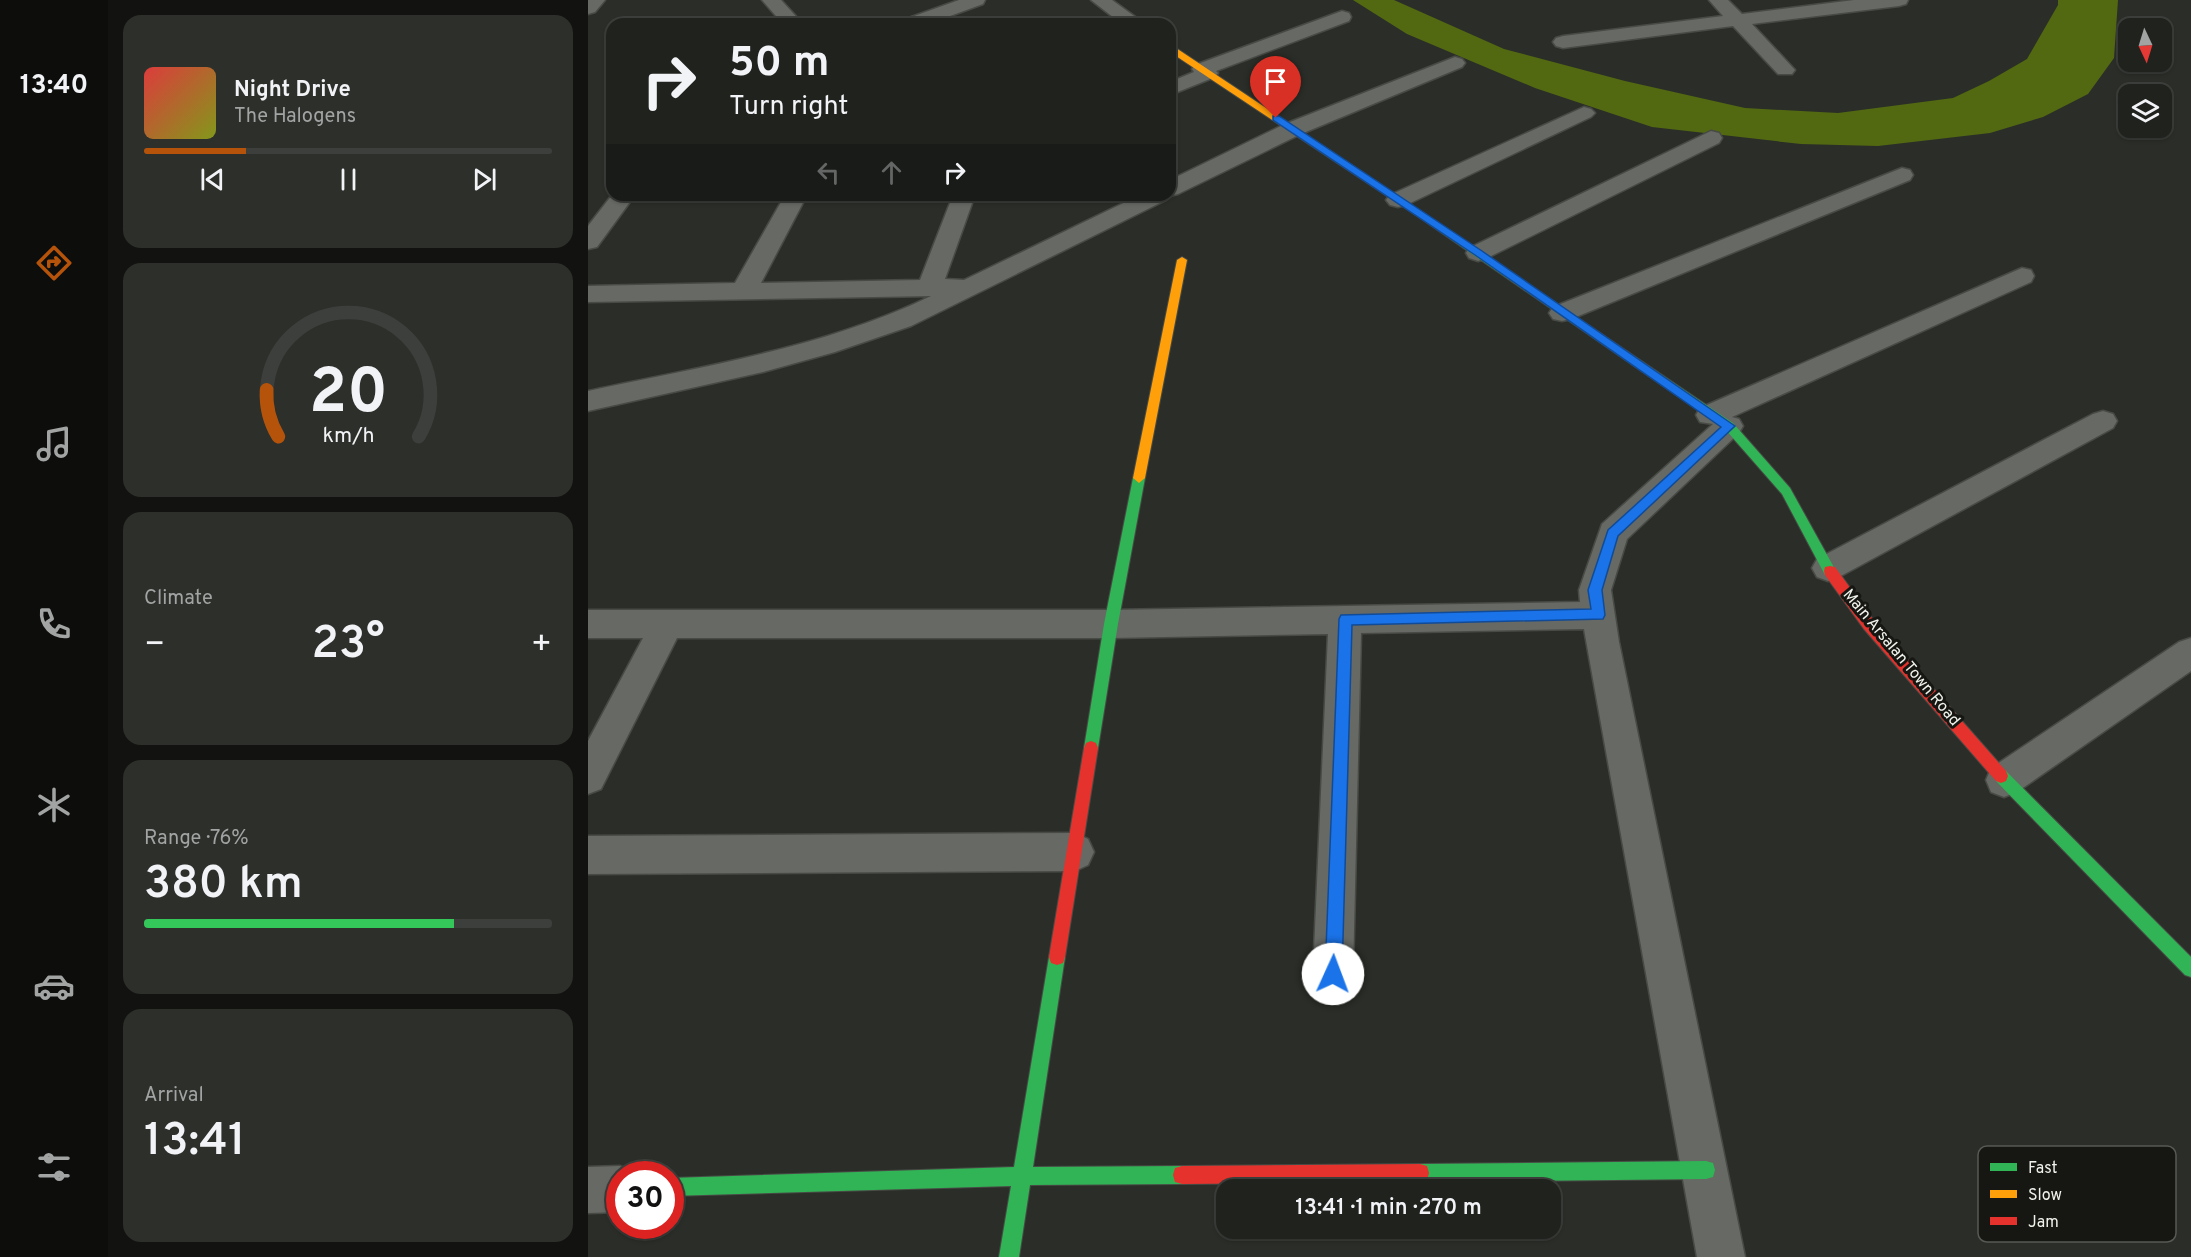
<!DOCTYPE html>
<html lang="en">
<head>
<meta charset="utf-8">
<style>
  :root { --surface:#20221e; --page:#2d2f2b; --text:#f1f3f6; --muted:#a2a4a4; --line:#3d3f3c; --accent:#b45309 }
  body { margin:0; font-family:Overpass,sans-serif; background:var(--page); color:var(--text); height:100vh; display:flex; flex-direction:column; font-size:22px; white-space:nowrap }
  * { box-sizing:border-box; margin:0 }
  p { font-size:20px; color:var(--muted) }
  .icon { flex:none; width:33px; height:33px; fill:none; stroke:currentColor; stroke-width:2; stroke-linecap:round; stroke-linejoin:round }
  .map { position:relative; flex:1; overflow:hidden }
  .panel { display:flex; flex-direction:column; gap:15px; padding:15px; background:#121310; width:480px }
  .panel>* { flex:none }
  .hud { position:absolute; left:18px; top:18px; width:570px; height:183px; border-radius:18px; box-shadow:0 2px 4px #0004,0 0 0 2px var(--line); background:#20221e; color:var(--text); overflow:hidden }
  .needle { width:39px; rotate:176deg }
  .buttons { position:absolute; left:1530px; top:18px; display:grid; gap:12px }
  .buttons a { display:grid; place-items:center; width:54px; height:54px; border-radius:12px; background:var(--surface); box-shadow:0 2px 4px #0004,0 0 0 2px var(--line); font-size:30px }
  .speed { position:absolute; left:18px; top:1161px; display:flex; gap:12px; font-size:30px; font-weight:700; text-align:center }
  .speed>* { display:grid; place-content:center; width:78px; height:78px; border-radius:50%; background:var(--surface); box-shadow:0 2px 4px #0004,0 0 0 2px var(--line); line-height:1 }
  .speed .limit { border:9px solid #d22; background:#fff; color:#111 }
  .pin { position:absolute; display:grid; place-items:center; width:51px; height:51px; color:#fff; margin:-62px -26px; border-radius:50% 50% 50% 0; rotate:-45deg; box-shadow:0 0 6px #0007 }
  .pin .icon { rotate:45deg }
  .me { position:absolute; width:66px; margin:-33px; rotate:2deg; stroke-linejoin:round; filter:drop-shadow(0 0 4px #0008) }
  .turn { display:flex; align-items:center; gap:21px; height:126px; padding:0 24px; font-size:27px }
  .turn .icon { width:78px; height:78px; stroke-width:2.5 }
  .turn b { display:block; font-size:42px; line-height:51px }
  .lanes { display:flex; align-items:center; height:57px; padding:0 24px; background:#0003; justify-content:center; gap:30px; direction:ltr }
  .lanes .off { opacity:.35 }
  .big { font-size:45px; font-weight:600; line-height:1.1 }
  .panel .widget { flex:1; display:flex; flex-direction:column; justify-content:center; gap:9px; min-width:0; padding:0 21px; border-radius:18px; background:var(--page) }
  .panel .dial { align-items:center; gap:0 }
  .dial svg { height:156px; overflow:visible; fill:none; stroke:var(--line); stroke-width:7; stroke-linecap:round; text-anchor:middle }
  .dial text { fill:var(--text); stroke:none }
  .song { display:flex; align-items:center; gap:18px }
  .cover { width:72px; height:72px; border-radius:9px; background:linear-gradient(135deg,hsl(0 70% 55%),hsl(70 70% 35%)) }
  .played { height:6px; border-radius:3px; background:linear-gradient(90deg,var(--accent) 25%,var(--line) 25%) }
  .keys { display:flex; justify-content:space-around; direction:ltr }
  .heat { display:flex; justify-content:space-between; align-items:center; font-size:33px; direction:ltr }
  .charge { height:9px; border-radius:4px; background:linear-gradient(90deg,#34c759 76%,var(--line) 0) }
  .trip { position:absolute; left:628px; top:1179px; width:345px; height:60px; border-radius:18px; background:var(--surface); box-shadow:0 2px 4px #0004,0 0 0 2px var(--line); font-weight:600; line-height:60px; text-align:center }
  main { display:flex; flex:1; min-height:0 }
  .tab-bar { display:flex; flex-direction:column; width:108px; justify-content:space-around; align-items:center; background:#0d0e0c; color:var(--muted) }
  .tab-bar .icon { width:42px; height:42px }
  .tab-bar .selected { color:var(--accent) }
  .tab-bar b { font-size:27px; color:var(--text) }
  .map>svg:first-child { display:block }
</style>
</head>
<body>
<main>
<nav class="tab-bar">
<b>13:40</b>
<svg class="icon selected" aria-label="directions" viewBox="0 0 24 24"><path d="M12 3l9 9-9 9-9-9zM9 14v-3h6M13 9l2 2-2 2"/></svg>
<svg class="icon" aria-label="music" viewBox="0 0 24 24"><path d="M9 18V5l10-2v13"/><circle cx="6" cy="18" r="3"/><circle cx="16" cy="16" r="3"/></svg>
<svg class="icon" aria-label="phone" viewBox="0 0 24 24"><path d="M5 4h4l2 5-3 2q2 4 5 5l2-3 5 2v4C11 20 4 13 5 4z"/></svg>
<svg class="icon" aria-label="climate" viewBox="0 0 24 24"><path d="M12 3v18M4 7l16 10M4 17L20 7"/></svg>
<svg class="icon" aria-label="car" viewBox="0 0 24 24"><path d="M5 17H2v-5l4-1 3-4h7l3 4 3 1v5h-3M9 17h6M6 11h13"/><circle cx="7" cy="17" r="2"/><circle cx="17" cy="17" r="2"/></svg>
<svg class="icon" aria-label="filters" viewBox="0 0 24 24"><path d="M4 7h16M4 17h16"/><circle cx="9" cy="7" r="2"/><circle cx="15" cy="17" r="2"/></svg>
</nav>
<section class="panel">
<div class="widget">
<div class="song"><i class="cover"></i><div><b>Night Drive</b><p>The Halogens</p></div></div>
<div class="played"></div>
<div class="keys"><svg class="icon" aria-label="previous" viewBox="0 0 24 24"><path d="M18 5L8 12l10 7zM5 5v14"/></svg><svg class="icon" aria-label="pause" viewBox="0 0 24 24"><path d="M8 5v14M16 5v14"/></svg><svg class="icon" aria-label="next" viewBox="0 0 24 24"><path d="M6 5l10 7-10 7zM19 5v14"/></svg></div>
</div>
<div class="widget dial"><svg viewBox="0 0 100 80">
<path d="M14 69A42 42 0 1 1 86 69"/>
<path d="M14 69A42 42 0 0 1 8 45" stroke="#b45309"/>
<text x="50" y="56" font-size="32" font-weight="700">20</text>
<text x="50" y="72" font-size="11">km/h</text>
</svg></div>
<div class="widget"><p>Climate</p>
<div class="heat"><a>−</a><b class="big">23°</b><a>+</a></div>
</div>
<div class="widget"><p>Range · 76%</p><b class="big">380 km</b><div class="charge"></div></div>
<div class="widget"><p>Arrival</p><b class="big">13:41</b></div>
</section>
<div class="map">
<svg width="1603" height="1257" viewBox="0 0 1603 1257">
  <rect width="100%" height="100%" fill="#2b2e28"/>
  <path fill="#526911" d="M765,0h41l110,49 121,32 120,27 93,5 115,-15 36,-17 38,-22 31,-54v-5h60l-4,58 -26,36 -45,23 -53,16 -112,13 -77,-2 -149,-17 -117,-39 -128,-54z"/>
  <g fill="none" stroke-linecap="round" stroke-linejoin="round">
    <defs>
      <path id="street" d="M0,0h17l-10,12 -7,2z
        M174,0h19l22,24h-20z
        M371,0h26l-2,4 -55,20h-28l3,-4z
        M503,0h21l33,24h-23z
        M1121,0h19l14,14 112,-14h54l-2,4 -7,2 -147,18 43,46 -3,4h-14l-45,-48 -170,22 -7,-2 -3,-4 3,-4 7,-2 160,-20z
        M754,11l7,2 2,4 -2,4 -133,50 2,2 -3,4 -45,18v-13l24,-10 -2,-3 3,-4z
        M867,57l7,2 3,4 -3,4 -161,67 -123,60 -9,2 -3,4 -255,126 -76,26 -72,20 -175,39v-20c116,-25 235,-43 343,-95l-343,6v-16l147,-3 50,-88h22l-46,88 159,-3 33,-85h22l-30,84 19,1 176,-85h30v-15l115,-56z
        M996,107l7,2 4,4 -4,4 -185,88 -8,2 -8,-2 -4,-5 4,-5z
        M1123,131l8,2 3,5 -3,5 -232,115 -9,3 -9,-3 -3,-5 3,-5z
        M1314,168l8,2 3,5 -3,5 -339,139 -9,2 -9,-2 -4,-6 4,-6z
        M24,195h23l-38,52 -9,2v-23z
        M1434,268l9,2 3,6 -3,6 -299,135 7,2 4,7 -4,7 -112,106 -16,51 8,52 126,615h-48l-113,-628 -223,4 -8,340 -6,14 -14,6 -14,-6 -6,-14 15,-339 -217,4h-434l-76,151 -13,5v-53l55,-103h-55v-28h523l469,-8 -1,-12 23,-66 111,-100 -13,-2 -4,-7 4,-7z
        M1515,411l10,3 4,7 -4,7 -274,149 -11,4 -11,-4 -5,-9 5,-9 276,-145z
        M1603,638v33l-174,121 -13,5 -13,-5 -5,-12 5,-12 188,-126z
        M487,833l13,6 6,13 -6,13 -13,6 -487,3v-38z
        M32,1166l17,8h-17v38l-32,1v-46z"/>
      <path id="fast" d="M838,215l307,208 57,65 46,83 -1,4h-10l-43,-81 -57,-65 -302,-209v-4z
        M551,473l6,5 -27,146 -20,124 -2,5 -5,2 -5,-2 -2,-5 20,-124 29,-146z
        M1413,769l5,2 185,186v20l-6,-2 -189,-194 -2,-5 2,-5z
        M469,949l6,2 2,6 -32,210 149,-1 7,2 2,7 -2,7 -7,2 -152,1 -11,72h-20l12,-71 -341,10v-18l344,-11 35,-210 2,-6z
        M1118,1161l7,2 2,7 -2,7 -7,2 -286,3 -7,-2 -2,-7 2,-7 7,-2z"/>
      <path id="slow" d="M582,46h3l258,172 -8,2 -253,-168z
        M594,257l5,3 -42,218 -6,5 -6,-5 44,-218z"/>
      <path id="jam" d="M1242,566l5,1 39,54 132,150 2,5 -2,5 -5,2 -5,-2 -132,-152 -39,-54 -1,-4 1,-4z
        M503,741l5,2 2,5 -33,209 -2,6 -6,2 -6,-2 -2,-6 35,-209 2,-5z
        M832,1164l7,2 2,7 -2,7 -7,2 -238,2 -7,-2 -2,-7 2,-7 7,-2z"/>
    </defs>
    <use href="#street" stroke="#484a45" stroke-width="3"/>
    <use href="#fast" stroke="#484a45" stroke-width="2"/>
    <use href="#slow" stroke="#484a45" stroke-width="2"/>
    <use href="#jam" stroke="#484a45" stroke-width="2"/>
    <use href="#street" fill="#666964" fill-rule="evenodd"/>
    <use href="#fast" fill="#30b455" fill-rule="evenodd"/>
    <use href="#slow" fill="#ff9f0a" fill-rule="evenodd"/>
    <use href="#jam" fill="#e5322d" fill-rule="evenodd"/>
  </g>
  <path fill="#1a73e8" stroke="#114b97" stroke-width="1.5" d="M685,116h6l203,135 253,175 -117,110 -16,54 3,25 -2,4 -251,6 -10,349 -3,5 -6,3 -6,-3 -2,-5 14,-355 2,-4 250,-6 -3,-19 20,-60 113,-103 -246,-172 -202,-135z"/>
  <g text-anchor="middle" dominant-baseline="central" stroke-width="6" stroke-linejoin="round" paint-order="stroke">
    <g font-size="16" fill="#f0f2eb" stroke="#161713">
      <text transform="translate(1313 658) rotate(50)">Main Arsalan Town Road</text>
    </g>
  </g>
  <rect x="1390" y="1146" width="198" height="96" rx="9" fill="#161713" stroke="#575954" stroke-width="1.5"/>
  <rect x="1402" y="1163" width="27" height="8" fill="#30b455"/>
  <rect x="1402" y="1190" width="27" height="8" fill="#ff9f0a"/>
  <rect x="1402" y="1217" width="27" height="8" fill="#e5322d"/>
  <g font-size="16" fill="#f0f2eb">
    <text x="1440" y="1173">Fast</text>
    <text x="1440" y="1200">Slow</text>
    <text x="1440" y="1227">Jam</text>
  </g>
</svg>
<div class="buttons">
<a><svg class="needle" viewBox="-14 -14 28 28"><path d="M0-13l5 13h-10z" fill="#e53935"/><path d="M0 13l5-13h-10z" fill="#a2a4a4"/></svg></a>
<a><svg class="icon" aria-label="layers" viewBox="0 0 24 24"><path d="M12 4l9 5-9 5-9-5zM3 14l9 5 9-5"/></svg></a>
</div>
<div class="speed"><div class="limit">30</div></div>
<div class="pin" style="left:688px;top:118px;background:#d93025"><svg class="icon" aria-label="arrive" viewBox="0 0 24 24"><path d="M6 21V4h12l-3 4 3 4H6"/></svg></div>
<svg class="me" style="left:745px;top:974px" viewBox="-20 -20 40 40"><circle r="19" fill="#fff"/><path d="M0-13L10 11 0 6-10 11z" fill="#1a73e8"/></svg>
<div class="trip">13:41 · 1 min · 270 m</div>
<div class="hud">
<div class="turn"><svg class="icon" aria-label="right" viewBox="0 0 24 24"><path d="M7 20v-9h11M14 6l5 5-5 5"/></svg><div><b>50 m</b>Turn right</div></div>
<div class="lanes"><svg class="icon off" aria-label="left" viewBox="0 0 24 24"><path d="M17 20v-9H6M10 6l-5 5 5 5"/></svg><svg class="icon off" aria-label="ahead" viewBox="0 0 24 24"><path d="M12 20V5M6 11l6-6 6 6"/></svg><svg class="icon" aria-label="right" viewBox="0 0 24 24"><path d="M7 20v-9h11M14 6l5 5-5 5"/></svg></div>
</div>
</div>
</main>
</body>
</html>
